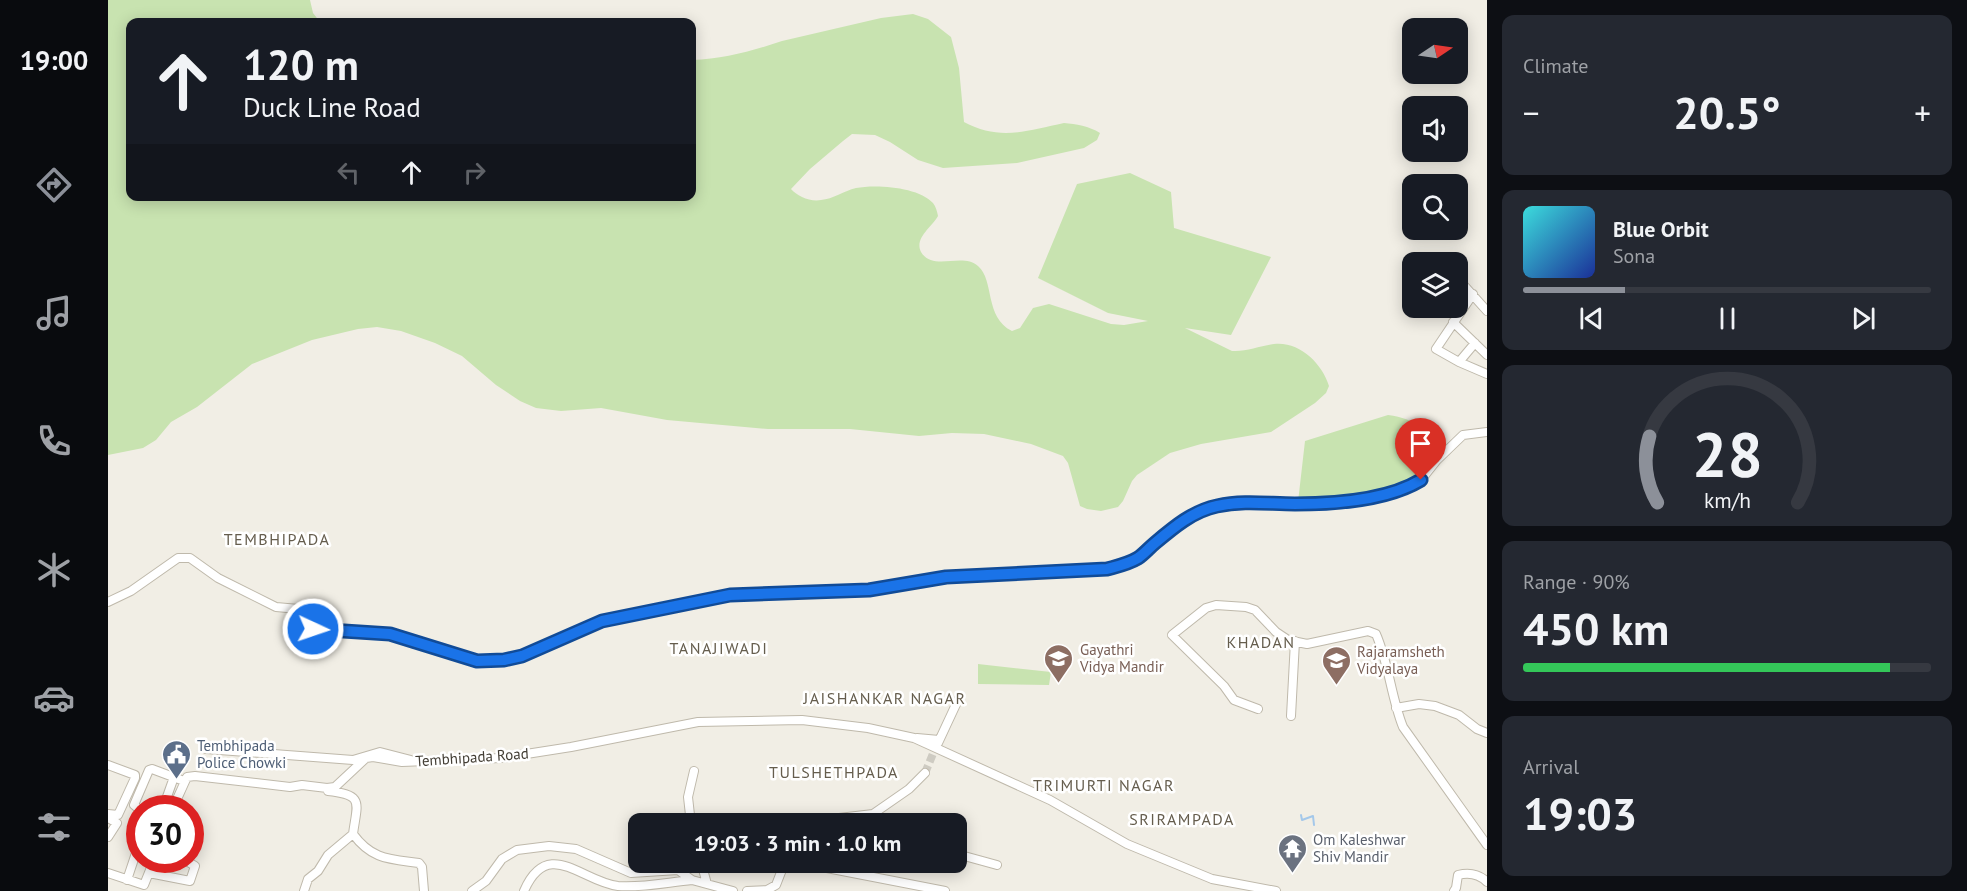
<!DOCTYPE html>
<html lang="en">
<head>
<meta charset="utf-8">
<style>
  :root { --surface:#171b24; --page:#242831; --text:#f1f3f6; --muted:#9ea1a6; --line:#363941; --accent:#8c9099 }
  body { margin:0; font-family:"PT Sans",sans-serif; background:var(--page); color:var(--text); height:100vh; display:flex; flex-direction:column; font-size:22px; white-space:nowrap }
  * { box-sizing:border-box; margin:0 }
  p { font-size:20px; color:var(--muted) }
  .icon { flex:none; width:33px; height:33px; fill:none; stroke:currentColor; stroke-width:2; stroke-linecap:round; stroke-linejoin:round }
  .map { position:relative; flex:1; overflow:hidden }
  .details { display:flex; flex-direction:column; gap:15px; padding:15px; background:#0d0f14; width:480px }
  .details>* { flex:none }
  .guide { position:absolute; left:18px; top:18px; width:570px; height:183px; border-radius:12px; box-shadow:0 3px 15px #0003; background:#171b24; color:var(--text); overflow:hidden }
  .needle { width:39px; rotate:77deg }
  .fabs { position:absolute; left:1294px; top:18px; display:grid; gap:12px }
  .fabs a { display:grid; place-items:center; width:66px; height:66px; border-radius:12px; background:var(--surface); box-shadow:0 3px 15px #0003; font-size:30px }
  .speed { position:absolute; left:18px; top:795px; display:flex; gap:12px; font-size:30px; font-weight:700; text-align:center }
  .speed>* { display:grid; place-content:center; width:78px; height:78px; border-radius:50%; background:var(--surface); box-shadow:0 3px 15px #0003; line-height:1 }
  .speed .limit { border:9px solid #d22; background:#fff; color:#111 }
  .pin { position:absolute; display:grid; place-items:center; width:51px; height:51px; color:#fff; margin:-62px -26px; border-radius:50% 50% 50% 0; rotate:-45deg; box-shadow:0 0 6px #0007 }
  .pin .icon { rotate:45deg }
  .me { position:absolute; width:66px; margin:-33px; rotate:93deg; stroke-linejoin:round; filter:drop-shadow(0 0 4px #0008) }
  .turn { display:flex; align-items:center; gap:21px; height:126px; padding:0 18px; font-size:27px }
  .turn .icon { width:78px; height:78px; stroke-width:2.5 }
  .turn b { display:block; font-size:42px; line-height:51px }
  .lanes { display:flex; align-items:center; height:57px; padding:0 18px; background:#0003; justify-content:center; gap:30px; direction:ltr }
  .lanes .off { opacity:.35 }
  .big { font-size:45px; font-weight:600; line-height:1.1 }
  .details .card { flex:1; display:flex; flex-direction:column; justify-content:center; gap:9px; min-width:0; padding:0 21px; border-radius:12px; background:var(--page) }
  .details .dial { align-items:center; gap:0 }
  .dial svg { height:156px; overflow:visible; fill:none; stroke:var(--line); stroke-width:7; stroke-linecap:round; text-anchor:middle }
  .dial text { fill:var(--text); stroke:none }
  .song { display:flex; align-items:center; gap:18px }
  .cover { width:72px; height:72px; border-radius:9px; background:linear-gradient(135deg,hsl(180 70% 55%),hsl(230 70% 35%)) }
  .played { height:6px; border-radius:3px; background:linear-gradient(90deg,var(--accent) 25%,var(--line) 25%) }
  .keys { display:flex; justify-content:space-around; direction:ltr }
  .heat { display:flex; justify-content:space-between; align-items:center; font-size:33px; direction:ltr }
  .charge { height:9px; border-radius:4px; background:linear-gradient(90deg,#34c759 90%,var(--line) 0) }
  .trip { position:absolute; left:520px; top:813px; width:339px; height:60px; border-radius:12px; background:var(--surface); box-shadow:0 3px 15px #0003; font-weight:600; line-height:60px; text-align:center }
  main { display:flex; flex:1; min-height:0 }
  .tab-bar { display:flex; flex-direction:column; width:108px; justify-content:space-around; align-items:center; background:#090b0e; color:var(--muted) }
  .tab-bar .icon { width:42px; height:42px }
  .tab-bar .active { color:var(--accent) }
  .tab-bar b { font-size:27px; color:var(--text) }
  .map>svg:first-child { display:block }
</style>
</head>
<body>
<main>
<nav class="tab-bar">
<b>19:00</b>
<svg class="icon active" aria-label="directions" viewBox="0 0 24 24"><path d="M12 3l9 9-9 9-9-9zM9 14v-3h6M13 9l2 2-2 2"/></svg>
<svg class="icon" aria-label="music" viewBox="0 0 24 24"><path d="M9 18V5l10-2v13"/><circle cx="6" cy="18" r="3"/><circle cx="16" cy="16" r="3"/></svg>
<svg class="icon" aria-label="phone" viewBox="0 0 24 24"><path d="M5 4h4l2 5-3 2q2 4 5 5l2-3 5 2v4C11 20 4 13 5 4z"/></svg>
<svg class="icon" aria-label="climate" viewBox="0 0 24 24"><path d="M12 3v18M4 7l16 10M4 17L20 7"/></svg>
<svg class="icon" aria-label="car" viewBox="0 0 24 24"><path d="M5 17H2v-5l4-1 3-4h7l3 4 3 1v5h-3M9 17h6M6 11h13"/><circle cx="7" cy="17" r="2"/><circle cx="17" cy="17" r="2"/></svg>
<svg class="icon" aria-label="filters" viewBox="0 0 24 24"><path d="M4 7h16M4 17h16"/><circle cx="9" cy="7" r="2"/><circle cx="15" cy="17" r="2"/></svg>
</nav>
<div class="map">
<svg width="1379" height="891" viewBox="0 0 1379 891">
  <rect width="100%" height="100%" fill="#f1eee5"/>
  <path fill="#c8e3b0" d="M0,0h202l3,13 7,9h-190v174h562v-136c32,-1 60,-9 90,-19l99,-23 32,-4 15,5 23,18 8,31 5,54c35,19 63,9 100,1 12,1 25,3 36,10l-3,7 -13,8 -67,15 -74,5 -25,-8 -28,-18 -15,-7 -23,-1 -9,7 -33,28 -19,20c6,7 19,13 30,11 12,-1 23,-9 35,-12 20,-4 63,-1 77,15 3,4 4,8 5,13 -6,11 -24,22 -17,36 12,20 41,0 57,14 17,15 6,51 34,65l8,-3 13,-20 16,-4 62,20 13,1 24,-4 -40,-8 -70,-35 39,-94 53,-11 41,19 3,36 97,29 -40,78 -46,-7 47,23c14,1 27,-5 42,-7 25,-3 48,19 55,42l-3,7 -11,10 -44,29 -70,12 -31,9 -33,22 -5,6 -9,20 -5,6 -17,4 -14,-2 -7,-3 -12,-43 -5,-7 -32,-12 -47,-10 -32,-1 -33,3 -69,-7h-82l-101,-9 -66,-12 -40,3 -25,-3 -16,-7 -24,-16 -34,-29 -27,-13 -34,-12 -24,-4 -19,2 -46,11 -60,24 -55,43 -26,15 -15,18 -13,8 -35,7z
    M1280,415c29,4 37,14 54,35 -8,8 -16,20 -26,26 -27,18 -86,25 -118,26l7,-61z
    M870,664l73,8 -2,13 -71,-1z"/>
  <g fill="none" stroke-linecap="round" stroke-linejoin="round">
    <path stroke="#a4c8ea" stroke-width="2" d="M1193,815l1,5 11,-4 1,9"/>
    <path stroke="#cecbc2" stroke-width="8" stroke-dasharray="8 4" stroke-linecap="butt" d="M817,773l12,-29"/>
    <defs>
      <path id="minor" d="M1352,281l27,30
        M1365,294l-37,55 23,13 28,12
        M1345,322l34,33
        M1351,362l16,-19
        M0,602l23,-11 47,-33h12l28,20 58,29 34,3 3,19 77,5 87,27 27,-1 18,-4 80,-35 128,-26 139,-5 77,-13 161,-8 18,-5 14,-7 30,-26 22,-16 25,-9 33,-4 65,2 72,-10 25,-8 10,-6 16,-20 26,-25 24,-3
        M1288,708l23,-4 16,2 24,9 18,14 10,4
        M1150,709l-24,-9 -10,-14 -52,-51 34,-27 10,-3 30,2 9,3 21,22 12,8 19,4 61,-13 8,3c13,30 15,63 27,93l84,118
        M1183,716l4,-75
        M809,738l22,2
        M830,743l21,-45
        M98,749l147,11 27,-8 31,8
        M0,765l27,10v3l-17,37 -10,-1
        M55,808l11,-31
        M65,808l14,-31 8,-1 95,11 12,-2 25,3 8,-1 31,-29 7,-1 29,5 99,-4 70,-11 127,-25 104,-2 66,8 46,10 136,62 77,44 85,35 64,12
        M32,810l-6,-5 15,-35 3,-1 32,12
        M765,814l25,10
        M0,818l9,5 -9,14
        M583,824l-3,-27 6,-26
        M716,824l15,-6 34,-4 36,-25 16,-16
        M743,824l10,-2 8,2
        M245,834c19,26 37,25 66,29l3,4 2,24
        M82,836l2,1 -2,5
        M849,854l40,11
        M593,862l6,22
        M688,862l149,29
        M0,873l36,12 10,-25
        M41,873l41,8 5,-15 -10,-6
        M19,880l13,-39
        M196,891l4,-12 10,-8 10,-16 25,-21c4,-31 12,-39 -25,-43
        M364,891l14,-10 16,-22 15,-9 32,-4 27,3 55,24 47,-3 14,10 41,11
        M416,891c24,-55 58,-9 94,-5 24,2 51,-4 74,-6
        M639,891l20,-1 9,-5 9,-23
        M1346,891l2,-3 2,-13c12,-3 21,-1 29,7"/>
    </defs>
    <use href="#minor" stroke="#bfb9ab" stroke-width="10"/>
    <use href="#minor" stroke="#fff" stroke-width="8"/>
  </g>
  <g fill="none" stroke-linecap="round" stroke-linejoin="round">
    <defs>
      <path id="route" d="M205,629l77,5 87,27 27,-1 18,-4 80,-35 128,-26 139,-5 77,-13 161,-8c11,-3 21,-5 31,-11 6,-4 11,-10 17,-15 19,-16 38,-32 62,-37 27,-6 52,-2 78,-2 38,0 93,-4 126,-24"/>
    </defs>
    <use href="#route" stroke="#114b97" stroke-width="15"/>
    <use href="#route" stroke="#1a73e8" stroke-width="10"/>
  </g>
  <defs>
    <symbol id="school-pin" viewBox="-11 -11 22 30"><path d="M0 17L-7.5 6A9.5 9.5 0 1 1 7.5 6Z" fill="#8d6e63" stroke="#fff"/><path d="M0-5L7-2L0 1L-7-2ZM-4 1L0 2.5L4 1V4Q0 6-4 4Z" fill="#fff"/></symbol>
    <symbol id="civic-pin" viewBox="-11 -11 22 30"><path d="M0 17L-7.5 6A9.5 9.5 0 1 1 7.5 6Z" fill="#5c6f8a" stroke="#fff"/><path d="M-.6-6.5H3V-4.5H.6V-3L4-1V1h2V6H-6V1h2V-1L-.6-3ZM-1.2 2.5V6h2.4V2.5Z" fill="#fff"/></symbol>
    <symbol id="temple-pin" viewBox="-11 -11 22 30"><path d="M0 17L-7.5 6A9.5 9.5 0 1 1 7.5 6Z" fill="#6b7280" stroke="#fff"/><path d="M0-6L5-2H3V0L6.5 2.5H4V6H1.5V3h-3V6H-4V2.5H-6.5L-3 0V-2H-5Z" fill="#fff"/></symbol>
  </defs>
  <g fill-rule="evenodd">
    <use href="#school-pin" x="934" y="642" width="33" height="45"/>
    <use href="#school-pin" x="1212" y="644" width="33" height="45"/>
    <use href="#civic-pin" x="52" y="738" width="33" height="45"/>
    <use href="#temple-pin" x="1168" y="832" width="33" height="45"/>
  </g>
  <g text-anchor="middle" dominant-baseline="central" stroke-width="5" stroke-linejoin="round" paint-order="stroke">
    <g font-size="15" fill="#785e54" stroke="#fff" text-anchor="start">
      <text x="972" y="649">Gayathri<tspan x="972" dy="17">Vidya Mandir</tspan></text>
      <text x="1249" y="651">Rajaramsheth<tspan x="1249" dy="17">Vidyalaya</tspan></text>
    </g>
    <g font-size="15" fill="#4e5e75" stroke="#fff" text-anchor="start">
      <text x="89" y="745">Tembhipada<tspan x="89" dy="17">Police Chowki</tspan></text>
    </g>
    <g font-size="15" fill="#433e35" stroke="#fff">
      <text transform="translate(364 757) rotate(-4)">Tembhipada Road</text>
    </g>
    <g font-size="15" fill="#5b616d" stroke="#fff" text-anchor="start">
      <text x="1205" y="839">Om Kaleshwar<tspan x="1205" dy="17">Shiv Mandir</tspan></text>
    </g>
    <g font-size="16" letter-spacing="1.5" fill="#655d4d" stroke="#fff">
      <text x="169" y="539">TEMBHIPADA</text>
      <text x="1153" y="642">KHADAN</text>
      <text x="611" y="648">TANAJIWADI</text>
      <text x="777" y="698">JAISHANKAR NAGAR</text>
      <text x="726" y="772">TULSHETHPADA</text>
      <text x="996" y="785">TRIMURTI NAGAR</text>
      <text x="1074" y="819">SRIRAMPADA</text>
    </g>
  </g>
</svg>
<div class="fabs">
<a><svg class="needle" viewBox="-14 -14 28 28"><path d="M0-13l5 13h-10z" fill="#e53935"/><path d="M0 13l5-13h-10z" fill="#9ea1a6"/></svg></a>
<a><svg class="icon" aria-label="sound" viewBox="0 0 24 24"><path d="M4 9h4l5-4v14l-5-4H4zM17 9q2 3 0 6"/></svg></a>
<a><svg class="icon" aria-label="search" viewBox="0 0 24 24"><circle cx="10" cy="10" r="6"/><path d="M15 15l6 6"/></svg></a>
<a><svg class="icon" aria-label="layers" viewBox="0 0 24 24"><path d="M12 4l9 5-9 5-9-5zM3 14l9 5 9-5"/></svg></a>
</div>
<div class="speed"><div class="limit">30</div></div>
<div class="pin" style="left:1313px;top:480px;background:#d93025"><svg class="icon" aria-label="arrive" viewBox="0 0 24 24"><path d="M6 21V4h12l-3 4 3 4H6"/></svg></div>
<svg class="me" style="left:205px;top:629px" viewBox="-20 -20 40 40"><circle r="17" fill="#1a73e8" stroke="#fff" stroke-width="3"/><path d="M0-11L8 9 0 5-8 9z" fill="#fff"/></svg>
<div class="trip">19:03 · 3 min · 1.0 km</div>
<div class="guide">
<div class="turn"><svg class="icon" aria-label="ahead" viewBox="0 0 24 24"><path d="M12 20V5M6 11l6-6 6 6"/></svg><div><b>120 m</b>Duck Line Road</div></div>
<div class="lanes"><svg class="icon off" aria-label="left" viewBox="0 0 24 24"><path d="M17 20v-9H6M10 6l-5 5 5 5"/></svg><svg class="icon" aria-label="ahead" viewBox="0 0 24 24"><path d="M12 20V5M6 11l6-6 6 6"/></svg><svg class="icon off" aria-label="right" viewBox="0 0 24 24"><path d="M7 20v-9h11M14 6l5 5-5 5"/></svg></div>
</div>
</div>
<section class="details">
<div class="card"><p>Climate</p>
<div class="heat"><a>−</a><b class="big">20.5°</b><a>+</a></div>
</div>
<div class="card">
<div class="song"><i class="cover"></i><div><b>Blue Orbit</b><p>Sona</p></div></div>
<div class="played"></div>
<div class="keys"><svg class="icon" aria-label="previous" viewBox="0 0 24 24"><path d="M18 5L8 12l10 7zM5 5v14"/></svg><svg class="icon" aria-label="pause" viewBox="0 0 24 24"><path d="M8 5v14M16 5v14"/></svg><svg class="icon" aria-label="next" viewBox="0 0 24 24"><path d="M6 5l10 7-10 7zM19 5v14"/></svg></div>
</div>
<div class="card dial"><svg viewBox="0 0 100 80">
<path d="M14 69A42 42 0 1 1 86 69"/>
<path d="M14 69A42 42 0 0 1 10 35" stroke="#8c9099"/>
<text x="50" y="56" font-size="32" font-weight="700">28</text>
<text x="50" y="72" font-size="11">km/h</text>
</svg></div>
<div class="card"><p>Range · 90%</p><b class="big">450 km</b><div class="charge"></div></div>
<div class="card"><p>Arrival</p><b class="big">19:03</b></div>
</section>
</main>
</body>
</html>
